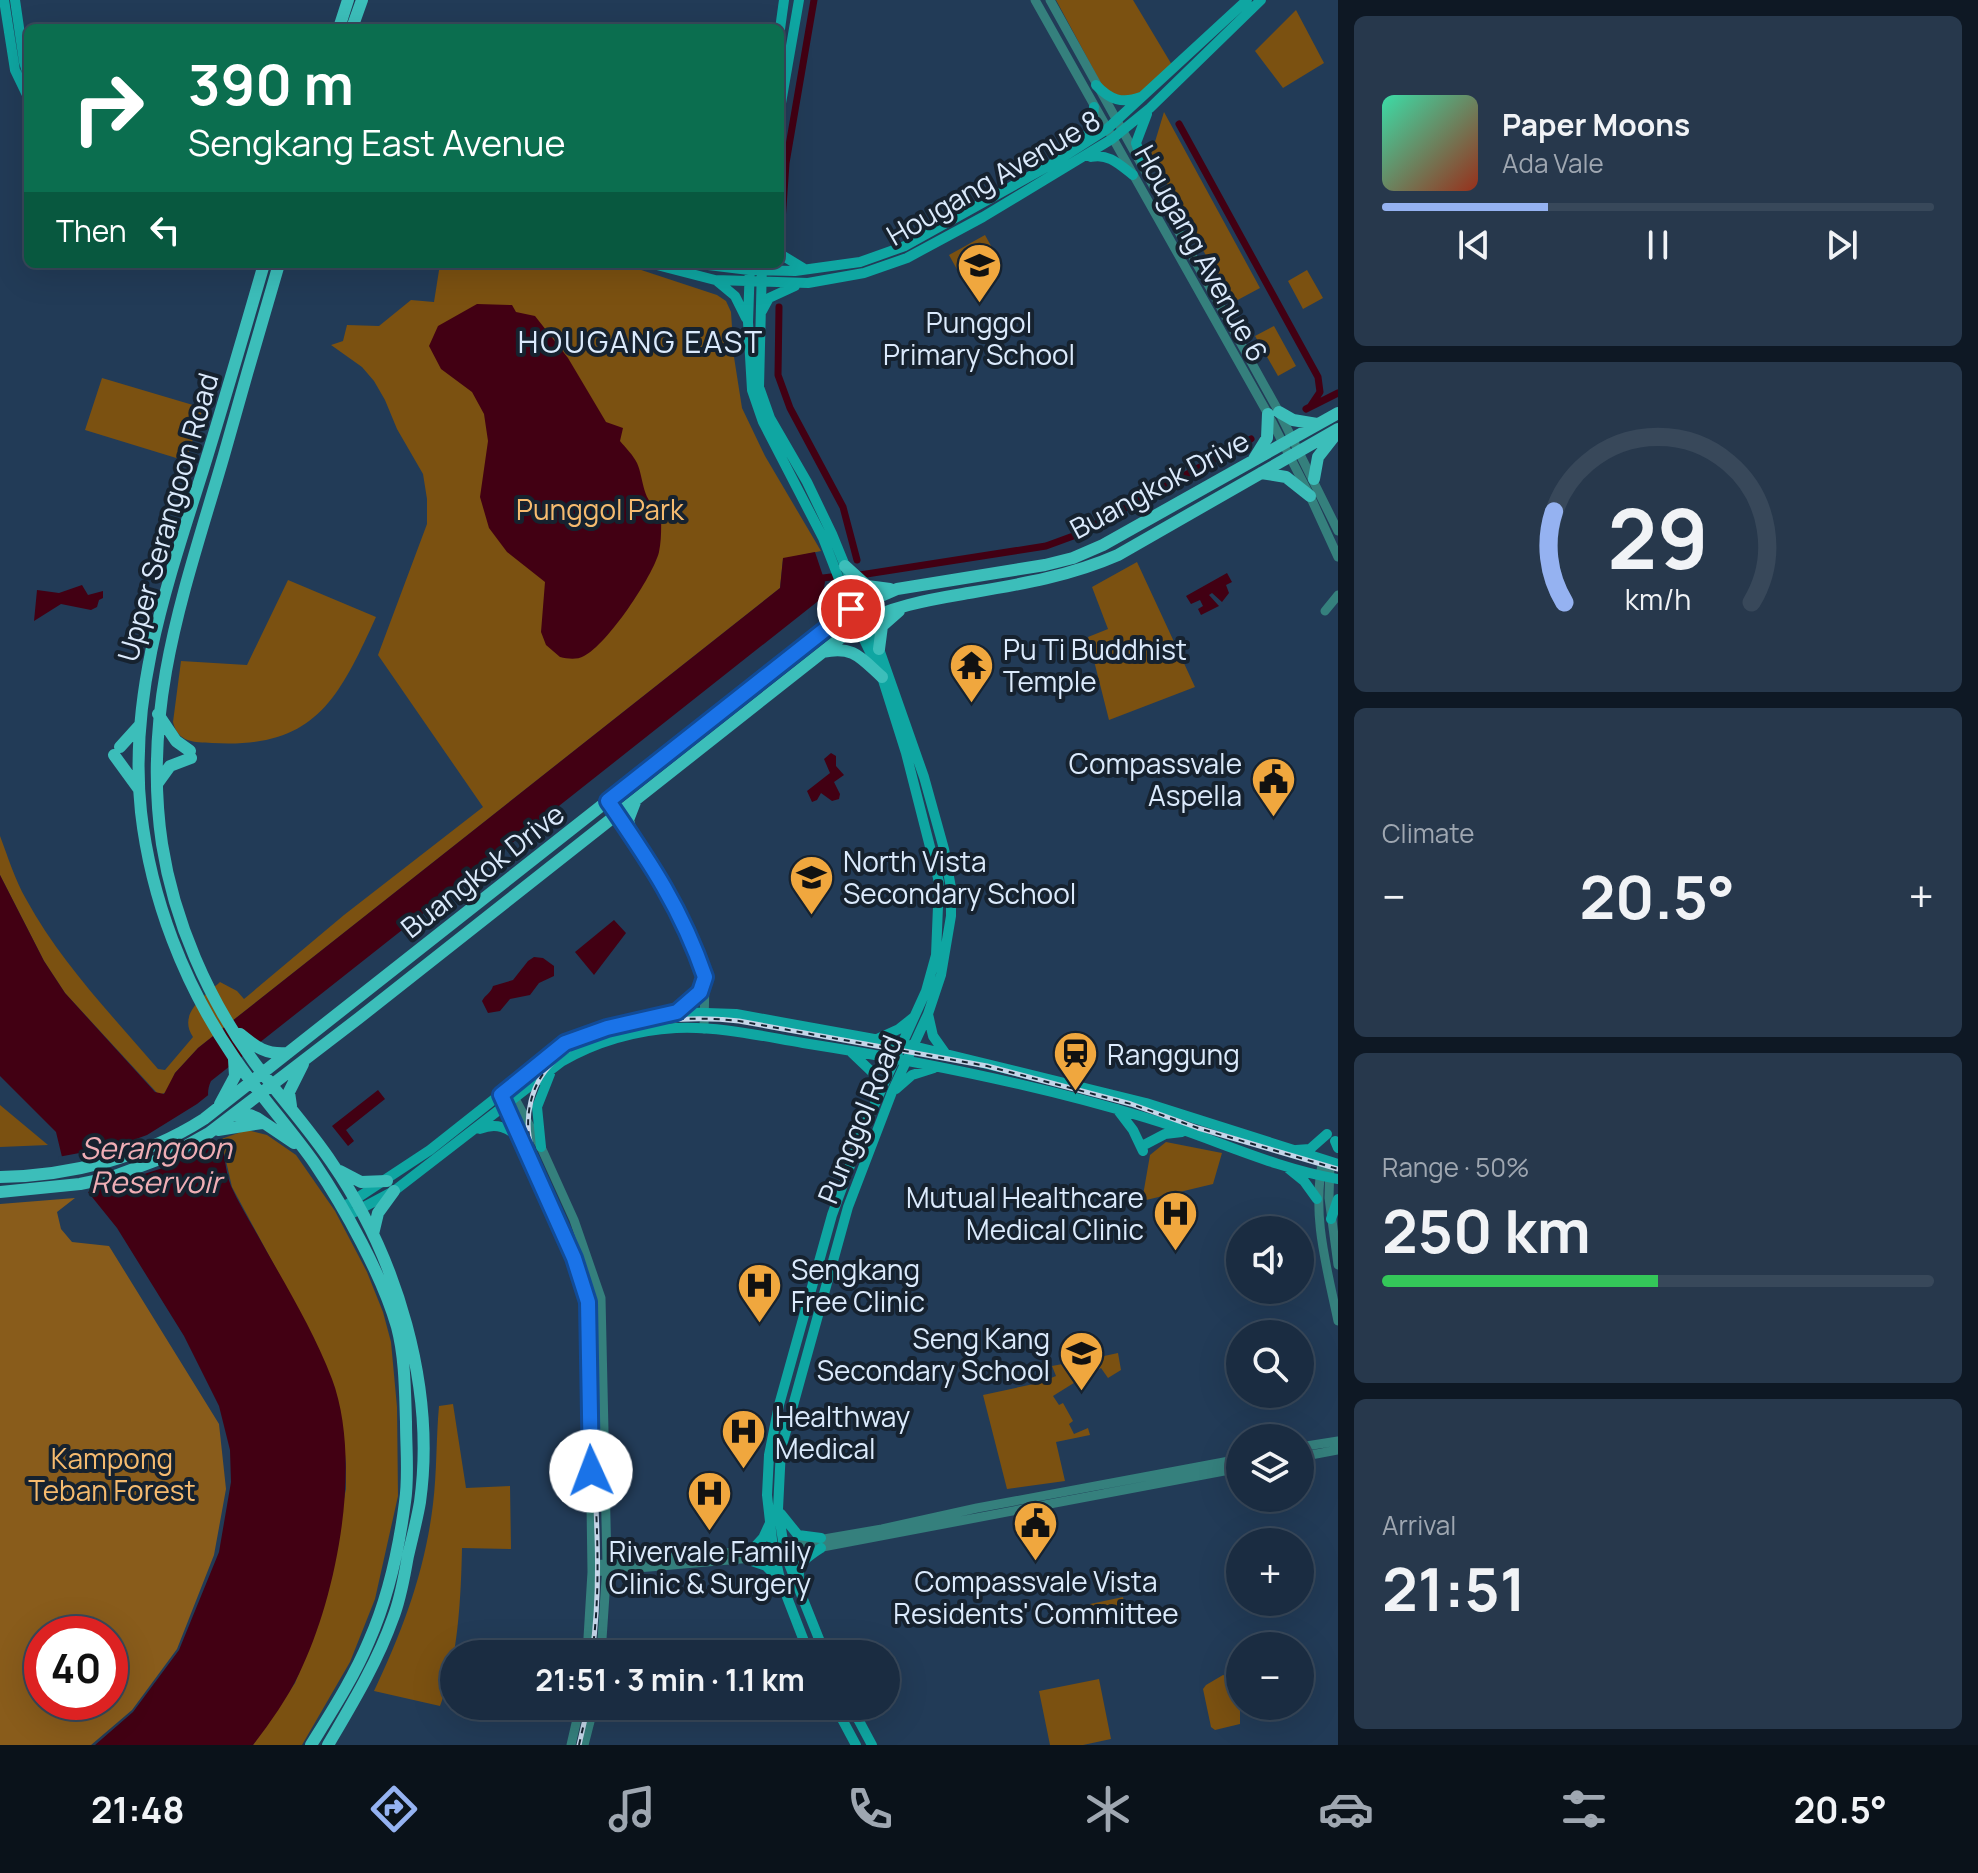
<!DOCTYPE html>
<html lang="en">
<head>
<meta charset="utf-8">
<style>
  :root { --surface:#1a2c41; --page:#27384c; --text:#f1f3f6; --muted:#9fa7b1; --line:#38485a; --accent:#95b2f1 }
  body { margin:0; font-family:Manrope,sans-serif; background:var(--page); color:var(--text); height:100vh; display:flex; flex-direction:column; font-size:30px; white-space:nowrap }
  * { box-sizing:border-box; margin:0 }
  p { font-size:26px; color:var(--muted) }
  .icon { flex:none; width:44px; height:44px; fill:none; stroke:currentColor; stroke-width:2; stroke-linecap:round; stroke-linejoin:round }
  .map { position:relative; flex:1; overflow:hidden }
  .side { display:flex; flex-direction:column; gap:16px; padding:16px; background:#0e1824; width:640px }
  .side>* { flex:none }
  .hud { position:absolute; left:24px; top:24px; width:760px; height:244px; border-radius:12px; box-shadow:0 8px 32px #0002,0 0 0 2px var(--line); background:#0b6e4f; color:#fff; overflow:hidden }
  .tools { position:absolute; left:1226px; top:1216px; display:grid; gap:16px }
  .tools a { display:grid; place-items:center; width:88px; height:88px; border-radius:50%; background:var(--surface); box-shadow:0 8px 32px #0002,0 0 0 2px var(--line); font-size:40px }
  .speed { position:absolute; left:24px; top:1616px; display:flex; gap:16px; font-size:40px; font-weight:700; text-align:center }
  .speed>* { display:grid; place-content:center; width:104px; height:104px; border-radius:50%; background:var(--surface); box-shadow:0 8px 32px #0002,0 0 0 2px var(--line); line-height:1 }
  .speed .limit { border:12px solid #d22; background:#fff; color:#111 }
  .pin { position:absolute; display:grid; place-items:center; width:68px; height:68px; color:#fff; margin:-34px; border:4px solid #fff; border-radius:50%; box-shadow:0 2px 8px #0007 }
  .me { position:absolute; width:88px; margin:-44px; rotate:358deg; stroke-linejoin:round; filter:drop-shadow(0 0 6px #0008) }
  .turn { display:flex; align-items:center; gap:28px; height:168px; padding:0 32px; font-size:36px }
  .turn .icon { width:104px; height:104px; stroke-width:2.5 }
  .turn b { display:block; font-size:56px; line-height:68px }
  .then { display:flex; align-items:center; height:76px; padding:0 32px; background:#0003; gap:16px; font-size:30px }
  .big { font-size:60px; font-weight:700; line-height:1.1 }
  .side .tile { flex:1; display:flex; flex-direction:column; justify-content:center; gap:12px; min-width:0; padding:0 28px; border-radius:12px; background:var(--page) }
  .side .dial { align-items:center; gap:0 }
  .dial svg { height:208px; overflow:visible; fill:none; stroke:var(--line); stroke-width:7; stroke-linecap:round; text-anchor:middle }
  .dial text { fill:var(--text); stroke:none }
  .song { display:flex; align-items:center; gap:24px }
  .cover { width:96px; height:96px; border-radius:12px; background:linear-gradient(135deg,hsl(160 70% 55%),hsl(10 70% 35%)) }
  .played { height:8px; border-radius:4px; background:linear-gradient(90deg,var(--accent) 30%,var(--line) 30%) }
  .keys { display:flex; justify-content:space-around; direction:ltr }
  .heat { display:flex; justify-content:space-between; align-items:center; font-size:44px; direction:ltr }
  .charge { height:12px; border-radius:6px; background:linear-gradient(90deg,#34c759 50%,var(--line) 0) }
  .trip { position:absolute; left:440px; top:1640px; width:460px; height:80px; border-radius:40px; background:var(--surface); box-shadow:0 8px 32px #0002,0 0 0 2px var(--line); font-weight:700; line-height:80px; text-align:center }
  .menu { display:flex; height:128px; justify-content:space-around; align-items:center; background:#0a121a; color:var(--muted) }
  .menu .icon { width:56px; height:56px }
  .menu .selected { color:var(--accent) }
  .menu b { font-size:36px; color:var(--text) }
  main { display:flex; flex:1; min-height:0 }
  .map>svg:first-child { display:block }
</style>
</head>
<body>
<main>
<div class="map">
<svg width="1338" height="1745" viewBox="0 0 1338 1745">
  <rect width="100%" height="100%" fill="#223b57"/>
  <path fill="#7b5111" d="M1056,0h77l39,65 -27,27 -22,6 -19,-9z
    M1296,10l28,53 -41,25 -28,-37z
    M1164,112l96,176 -28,15 -81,-148z
    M985,235l15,27 -36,20 -15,-27z
    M440,264h183l94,31 9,6 5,11 3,45 8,51 23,48 56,95 -38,8 -3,29 -582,460 -23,25 -8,19 -8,3 -94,-102 -21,-32 -44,-86v-39c8,21 15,44 26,63 35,64 85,115 132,170l7,1 28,-33c-16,-24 12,-41 27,-55l17,9 7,8 100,-84 139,-108 -105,-152 49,-131v-25l-4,-25 -26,-45 -12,-29 -11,-19 -12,-14 -31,-22 12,-4 4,-16 32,1 32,-26 23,2z
    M1307,270l16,28 -20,11 -15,-28z
    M1274,326l22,40 -18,10 -23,-40z
    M102,378l101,30 -17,53 -101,-31z
    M1137,562l58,125 -86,33 -21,-83 20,-8 -16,-42z
    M288,580l88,37c-38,83 -61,132 -164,126 -18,-1 -34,0 -39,-21l8,-61 66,4z
    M0,1105l48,40 -48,2z
    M247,1130l20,5 29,20 39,56 32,61 16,40 8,30 6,65 1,89 -23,103 -25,63 -48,83h-49l42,-62 22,-56 29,-138v-25l-6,-54 -6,-24 -21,-49 -81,-150 -11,-48z
    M1166,1142l56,11 -9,31 -71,17 8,-46z
    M1118,1353l3,17 -13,8 -7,-10 -21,12 -4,-18z
    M1073,1362l4,19 -24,15 6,9 4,-2 10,18 -4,3 5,10 14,-6 2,7 -34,7 9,39 -58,8 -24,-94 60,-13 4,-8 4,4 5,-2 -4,-10z
    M453,1404l13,84 44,-2 1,63 -49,-1c-1,49 -4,113 -22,158l-66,-15c29,-61 51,-120 59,-187 4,-32 3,-65 6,-98z
    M1123,1597l4,21 -32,7 -5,-21z
    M1223,1675l17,4v45l-25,6 -4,-3 -8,-38 3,-4z
    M1099,1679l12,60 -28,6h-33l-11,-54z"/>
  <path fill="#895c1b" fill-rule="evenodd" d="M75,1198l-18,14 4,17 11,13 37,4 110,178 7,65 -12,66 -37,94 -45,61 -41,35h-91v-541zM42,1634h68v68h-68z"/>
  <path fill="#420013" d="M477,304l35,1 4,7 19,4 33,42 38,64 17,6 -3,13c6,7 13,14 17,22 7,15 5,42 24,45 0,14 1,30 -2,44 -6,24 -52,93 -75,104 -7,4 -16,3 -24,1l-14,-12 -5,-13 4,-50 -38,-30 -18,-24 -9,-31 8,-56 -4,-27 -12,-22 -31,-23 -12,-23 9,-20z
    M815,552l10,30 -3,16 -611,483c-9,18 5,39 10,58 4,15 4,32 10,47 7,16 17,32 26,48 26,47 56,95 75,145 31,83 5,217 -33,295 -12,25 -29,49 -46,71h-158l38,-33 46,-62 40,-98 12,-70 -1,-32 -11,-44 -35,-70 -67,-108 -54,-67 -7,-29 -56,-56v-201l44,86 21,32 90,99 9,2 11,-21 23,-25 582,-460 3,-30z
    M1227,573l5,9 -6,3 3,8 -7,9 -10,-9 -3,2 10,11 -18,9 -3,-6 5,-3 -3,-6 -9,4 -5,-8z
    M82,585l6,10 15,-4v7l-4,2 -2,7 -6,3 -30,-6 -27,17 3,-31 22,3z
    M831,753l5,3v10l8,9 -10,7 6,12 -1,5 -7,2 -11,-8 -4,7 -5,2 -5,-11 23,-18 -6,-14z
    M614,920l12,13 -32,42 -19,-23z
    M534,957l9,1 11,8v10l-15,7 -9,12 -20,4 -10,12 -12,2 -6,-12c3,-6 9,-8 11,-15l20,-6 15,-19z
    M378,1090l7,9 -39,31 8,11 -6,5 -16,-20z"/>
  <path fill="#223b57" d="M212,1092l13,45 -53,28 -87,28 -25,-30 -2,-6 59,-11 30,-11 50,-31z"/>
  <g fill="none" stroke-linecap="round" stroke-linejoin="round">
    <path stroke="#420013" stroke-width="7" d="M1179,124l139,253 2,15 -10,15
      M781,236l5,-73 28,-163
      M779,307l-1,68 12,33 53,99 14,53
      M1306,409l32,-16
      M860,575l186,-29 30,-11 175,-96
      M823,578l8,-1"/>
    <path stroke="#35807d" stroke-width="9" d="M1035,0l233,414 42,82 28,61
      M1050,0l229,412 59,119
      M1325,611l13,-16
      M629,832l37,55 35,76 4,14 -1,52
      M513,1095l28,52 33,73 27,78 6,267 -6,89
      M504,1102l70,156 14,44 4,270 -5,82
      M1323,1160c-12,54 4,108 15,161
      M1330,1162l-1,36 9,67
      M1300,1447l38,-6
      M1300,1457l38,-7
      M592,1565l174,-16 116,-20 95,-21 263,-49
      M592,1572l183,-16 465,-88
      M571,1745l9,-39
      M584,1745l10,-39"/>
    <path stroke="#0fa6a2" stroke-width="10" d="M4,0l11,70 13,27
      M15,0l9,62 4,13
      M780,29l4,-29
      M1096,85c14,15 26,19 45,12
      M780,109l19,-109
      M1083,143l9,-18 2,-18
      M1091,157c17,-4 28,7 42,18
      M1144,166l-8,-23 11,-29
      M780,254l23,14
      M653,264l62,16 93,3 56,-10 43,-15 76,-41 129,-78 38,-31 111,-108
      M700,264l49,6 46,1 65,-9 45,-16 147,-82 55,-35 140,-129
      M750,264l-2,58 4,68 11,32 60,116 34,87 25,52 24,76 33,129 -3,73 -10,36 -63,139 -31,85 -53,190 -10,50 -2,40 6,53 7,31 29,75
      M762,264l-3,123 11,31 37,64 25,52 47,115 45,128 20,72 7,39v28l-10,59 -13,39 -36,78 -44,115 -67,242 -3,60 7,45 40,100
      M717,281l18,15 11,22
      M762,311l7,-13 26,-12
      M677,1012l23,-20 5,-15
      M928,1014l5,22 12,17
      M877,1039l22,-10 15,-12
      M852,1053l21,20 6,22
      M896,1089l16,-14 22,-7
      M1117,1109l16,21 10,21
      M480,1129c17,-7 28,-1 41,10
      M1335,1141l3,7
      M1144,1145l21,-11 17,-2
      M541,1147l-4,-40 13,-33
      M1296,1150l14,-1 17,-15
      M1288,1168l16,13 13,18
      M342,1208l88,-58 135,-107 42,-15 70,-16 59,2 177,32 233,57 192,61
      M347,1216l47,-25 167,-129c34,-20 75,-32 115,-34 43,-2 85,8 127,15 115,18 232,41 344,75 64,19 125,50 191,61
      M1331,1219l7,-20
      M781,1514l17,21 23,3
      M752,1550l11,-12 7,-15
      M749,1560l17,6 12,12
      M799,1580c-2,-17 8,-23 22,-32
      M835,1706l21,39
      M851,1706l21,39"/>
    <path stroke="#3cbeba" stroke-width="12" d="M339,28l9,-28
      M352,28l10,-28
      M264,264c-20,69 -40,138 -61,206 -35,111 -75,224 -62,342 10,87 43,172 92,244 25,38 56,71 82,108 29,43 68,113 82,163 8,30 8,65 9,95 0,27 3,54 -1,80 -6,46 -17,96 -36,139 -15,36 -37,70 -58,104
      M279,264c-19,64 -37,127 -55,191 -38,131 -83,249 -62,389 12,77 46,155 92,218 25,34 54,65 78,101 65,94 104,224 88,339 -3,18 -8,36 -12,54 -4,21 -7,42 -15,62 -16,45 -41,86 -65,127
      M1279,412l14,8 24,4
      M1254,459l13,-21 1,-24
      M1261,473l25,4 24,19
      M1314,479l4,-22 18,-23
      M845,566l22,20 23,3
      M828,622l9,-12 5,-26
      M879,649l3,-23 17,-15
      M823,652c30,-7 38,6 59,25
      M158,714l18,27 14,10
      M120,747l19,-21
      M114,755l24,33
      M157,784l13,-18 21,-8
      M632,836l-4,-16 7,-18
      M240,1034c16,13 26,21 48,19
      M220,1104l15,-28 -1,-17
      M291,1106l-2,-14 14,-28
      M234,1115h16l7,3 37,25
      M218,1130l44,-7
      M340,1171l21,11 26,-1
      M0,1177c70,-1 145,-20 204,-58l647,-510 46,-20 148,-24 28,-7 30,-13 235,-132
      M0,1192l80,-8 29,-6 59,-22 41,-23 150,-115 498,-393c32,-18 70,-25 106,-31 53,-9 105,-17 155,-39l220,-126
      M373,1234l5,-21 16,-22"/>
    <defs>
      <path id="rail" d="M592,1654c10,-70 4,-141 1,-212 -2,-48 -1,-97 -6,-145 -6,-53 -40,-98 -55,-148 -5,-16 -5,-32 -1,-48 18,-78 143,-88 208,-80l248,45 144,38 67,24 140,41
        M579,1745l9,-39"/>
    </defs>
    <use href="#rail" stroke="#c5d6e9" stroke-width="5"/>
    <use href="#rail" stroke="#16222f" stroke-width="2" stroke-dasharray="6" stroke-linecap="butt"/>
  </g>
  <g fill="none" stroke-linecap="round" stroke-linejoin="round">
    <defs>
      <path id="route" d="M591,1471l-3,-169 -14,-44 -73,-163 64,-52 42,-15 70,-16 23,-20 5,-15c-24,-70 -56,-116 -97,-176l243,-192"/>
    </defs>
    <use href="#route" stroke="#114b97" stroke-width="20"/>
    <use href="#route" stroke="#1a73e8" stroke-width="14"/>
  </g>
  <defs>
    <symbol id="school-pin" viewBox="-11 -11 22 30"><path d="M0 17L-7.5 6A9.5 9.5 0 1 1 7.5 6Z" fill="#f0a73e" stroke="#16222f"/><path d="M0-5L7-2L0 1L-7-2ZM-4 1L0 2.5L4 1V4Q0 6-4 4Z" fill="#111"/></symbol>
    <symbol id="temple-pin" viewBox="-11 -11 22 30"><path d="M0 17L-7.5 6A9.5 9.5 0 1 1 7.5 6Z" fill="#f0a73e" stroke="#16222f"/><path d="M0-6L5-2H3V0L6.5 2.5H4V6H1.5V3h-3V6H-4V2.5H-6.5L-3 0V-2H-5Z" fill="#111"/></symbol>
    <symbol id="civic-pin" viewBox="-11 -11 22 30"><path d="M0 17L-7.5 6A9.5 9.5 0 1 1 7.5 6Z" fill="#f0a73e" stroke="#16222f"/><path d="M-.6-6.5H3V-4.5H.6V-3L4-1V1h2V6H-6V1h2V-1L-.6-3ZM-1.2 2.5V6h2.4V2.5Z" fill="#111"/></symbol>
    <symbol id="station-pin" viewBox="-11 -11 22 30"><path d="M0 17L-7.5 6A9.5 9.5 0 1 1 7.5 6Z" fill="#f0a73e" stroke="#16222f"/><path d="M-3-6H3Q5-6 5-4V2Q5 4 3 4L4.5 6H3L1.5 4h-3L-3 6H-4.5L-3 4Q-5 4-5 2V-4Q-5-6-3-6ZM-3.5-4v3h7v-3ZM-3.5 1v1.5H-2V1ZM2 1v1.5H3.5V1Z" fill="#111"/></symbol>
    <symbol id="hospital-pin" viewBox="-11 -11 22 30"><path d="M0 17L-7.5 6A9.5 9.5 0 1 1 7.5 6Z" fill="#f0a73e" stroke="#16222f"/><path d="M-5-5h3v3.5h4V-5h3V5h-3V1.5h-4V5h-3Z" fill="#111"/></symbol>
  </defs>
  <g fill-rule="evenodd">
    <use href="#school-pin" x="954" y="240" width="51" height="69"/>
    <use href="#temple-pin" x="946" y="640" width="51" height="69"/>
    <use href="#civic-pin" x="1248" y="754" width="51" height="69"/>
    <use href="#school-pin" x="786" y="852" width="51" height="69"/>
    <use href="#station-pin" x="1050" y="1028" width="51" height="69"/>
    <use href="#hospital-pin" x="1150" y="1188" width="51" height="69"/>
    <use href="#hospital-pin" x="734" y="1260" width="51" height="69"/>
    <use href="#school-pin" x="1056" y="1328" width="51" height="69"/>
    <use href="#hospital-pin" x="718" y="1406" width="51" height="69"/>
    <use href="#hospital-pin" x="684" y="1468" width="51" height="69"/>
    <use href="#civic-pin" x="1010" y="1498" width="51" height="69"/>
  </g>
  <g text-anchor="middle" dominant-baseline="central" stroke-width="8" stroke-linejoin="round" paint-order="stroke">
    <g font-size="28" fill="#dbeafc" stroke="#16222f">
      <text transform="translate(993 177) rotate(-30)">Hougang Avenue 8</text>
      <text transform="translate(1202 253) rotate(61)">Hougang Avenue 6</text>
      <text transform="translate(1159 484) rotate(-28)">Buangkok Drive</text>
      <text transform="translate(167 517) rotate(-74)">Upper Serangoon Road</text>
      <text transform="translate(482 870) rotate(-38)">Buangkok Drive</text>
      <text transform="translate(859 1119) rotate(-68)">Punggol Road</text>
    </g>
    <g font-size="28" fill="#dbeafc" stroke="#16222f" text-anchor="start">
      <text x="979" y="322" text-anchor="middle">Punggol<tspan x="979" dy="32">Primary School</tspan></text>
      <text x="1003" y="649">Pu Ti Buddhist<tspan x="1003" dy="32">Temple</tspan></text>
      <text x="1242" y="763" text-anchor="end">Compassvale<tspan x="1242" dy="32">Aspella</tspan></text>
      <text x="843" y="861">North Vista<tspan x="843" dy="32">Secondary School</tspan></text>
      <text x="1107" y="1054">Ranggung</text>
      <text x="1144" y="1197" text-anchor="end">Mutual Healthcare<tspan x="1144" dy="32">Medical Clinic</tspan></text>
      <text x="791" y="1269">Sengkang<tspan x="791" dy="32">Free Clinic</tspan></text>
      <text x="1050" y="1338" text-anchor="end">Seng Kang<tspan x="1050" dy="32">Secondary School</tspan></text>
      <text x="775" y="1416">Healthway<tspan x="775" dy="32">Medical</tspan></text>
      <text x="710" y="1551" text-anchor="middle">Rivervale Family<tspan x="710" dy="32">Clinic &amp; Surgery</tspan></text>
      <text x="1036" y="1581" text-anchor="middle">Compassvale Vista<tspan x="1036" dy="32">Residents' Committee</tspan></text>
    </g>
    <g font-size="28" fill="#f6bb6f" stroke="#16222f">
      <text x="600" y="509">Punggol Park</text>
      <text x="112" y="1458">Kampong<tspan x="112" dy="32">Teban Forest</tspan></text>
    </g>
    <g font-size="30" letter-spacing="2" fill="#dbeafc" stroke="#16222f">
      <text x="641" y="341">HOUGANG EAST</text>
    </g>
    <g font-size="30" font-style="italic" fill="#efaeb5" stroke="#16222f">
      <text x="156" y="1147">Serangoon<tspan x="156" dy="34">Reservoir</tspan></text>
    </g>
  </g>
</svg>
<div class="tools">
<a><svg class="icon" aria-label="sound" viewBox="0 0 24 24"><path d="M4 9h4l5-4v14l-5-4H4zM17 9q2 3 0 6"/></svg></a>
<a><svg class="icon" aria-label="search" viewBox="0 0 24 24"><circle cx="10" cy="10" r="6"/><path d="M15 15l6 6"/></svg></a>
<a><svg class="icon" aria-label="layers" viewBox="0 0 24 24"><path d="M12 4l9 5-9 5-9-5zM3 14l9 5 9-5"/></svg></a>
<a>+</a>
<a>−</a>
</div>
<div class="speed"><div class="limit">40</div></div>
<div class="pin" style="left:851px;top:609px;background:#d93025"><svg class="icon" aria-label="arrive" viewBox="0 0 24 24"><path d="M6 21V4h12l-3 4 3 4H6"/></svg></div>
<svg class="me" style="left:591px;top:1471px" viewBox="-20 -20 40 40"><circle r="19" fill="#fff"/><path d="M0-13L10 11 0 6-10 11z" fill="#1a73e8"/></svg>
<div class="trip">21:51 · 3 min · 1.1 km</div>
<div class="hud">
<div class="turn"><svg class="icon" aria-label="right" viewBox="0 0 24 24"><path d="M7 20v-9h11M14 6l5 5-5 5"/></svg><div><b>390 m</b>Sengkang East Avenue</div></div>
<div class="then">Then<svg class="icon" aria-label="left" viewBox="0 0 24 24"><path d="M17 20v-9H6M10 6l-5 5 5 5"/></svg></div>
</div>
</div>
<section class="side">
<div class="tile">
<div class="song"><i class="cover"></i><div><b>Paper Moons</b><p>Ada Vale</p></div></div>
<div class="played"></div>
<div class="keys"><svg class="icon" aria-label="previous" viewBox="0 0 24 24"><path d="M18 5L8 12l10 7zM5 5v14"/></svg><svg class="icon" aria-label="pause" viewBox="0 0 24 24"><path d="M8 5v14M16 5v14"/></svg><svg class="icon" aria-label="next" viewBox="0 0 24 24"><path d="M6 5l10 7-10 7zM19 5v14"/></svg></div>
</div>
<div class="tile dial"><svg viewBox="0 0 100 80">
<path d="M14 69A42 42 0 1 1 86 69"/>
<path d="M14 69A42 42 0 0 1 10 34" stroke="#95b2f1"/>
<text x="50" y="56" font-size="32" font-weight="700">29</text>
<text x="50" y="72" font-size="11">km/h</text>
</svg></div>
<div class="tile"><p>Climate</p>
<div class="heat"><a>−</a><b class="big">20.5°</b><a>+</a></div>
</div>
<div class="tile"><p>Range · 50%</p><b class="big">250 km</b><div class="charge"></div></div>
<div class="tile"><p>Arrival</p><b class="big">21:51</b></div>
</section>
</main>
<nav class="menu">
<b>21:48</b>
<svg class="icon selected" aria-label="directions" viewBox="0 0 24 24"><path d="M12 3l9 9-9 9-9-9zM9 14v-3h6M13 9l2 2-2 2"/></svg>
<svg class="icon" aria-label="music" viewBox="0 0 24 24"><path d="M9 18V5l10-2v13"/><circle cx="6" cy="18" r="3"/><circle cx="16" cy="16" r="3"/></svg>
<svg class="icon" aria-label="phone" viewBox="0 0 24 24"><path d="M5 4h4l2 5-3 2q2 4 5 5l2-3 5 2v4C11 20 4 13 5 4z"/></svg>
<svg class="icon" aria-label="climate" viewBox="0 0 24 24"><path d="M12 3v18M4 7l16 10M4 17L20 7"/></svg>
<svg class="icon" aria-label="car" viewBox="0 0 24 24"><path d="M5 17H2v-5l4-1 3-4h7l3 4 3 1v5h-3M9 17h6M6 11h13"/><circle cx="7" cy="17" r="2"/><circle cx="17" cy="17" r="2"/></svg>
<svg class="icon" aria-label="filters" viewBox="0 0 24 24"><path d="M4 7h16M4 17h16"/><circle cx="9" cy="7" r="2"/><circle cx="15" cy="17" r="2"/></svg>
<b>20.5°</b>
</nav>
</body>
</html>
